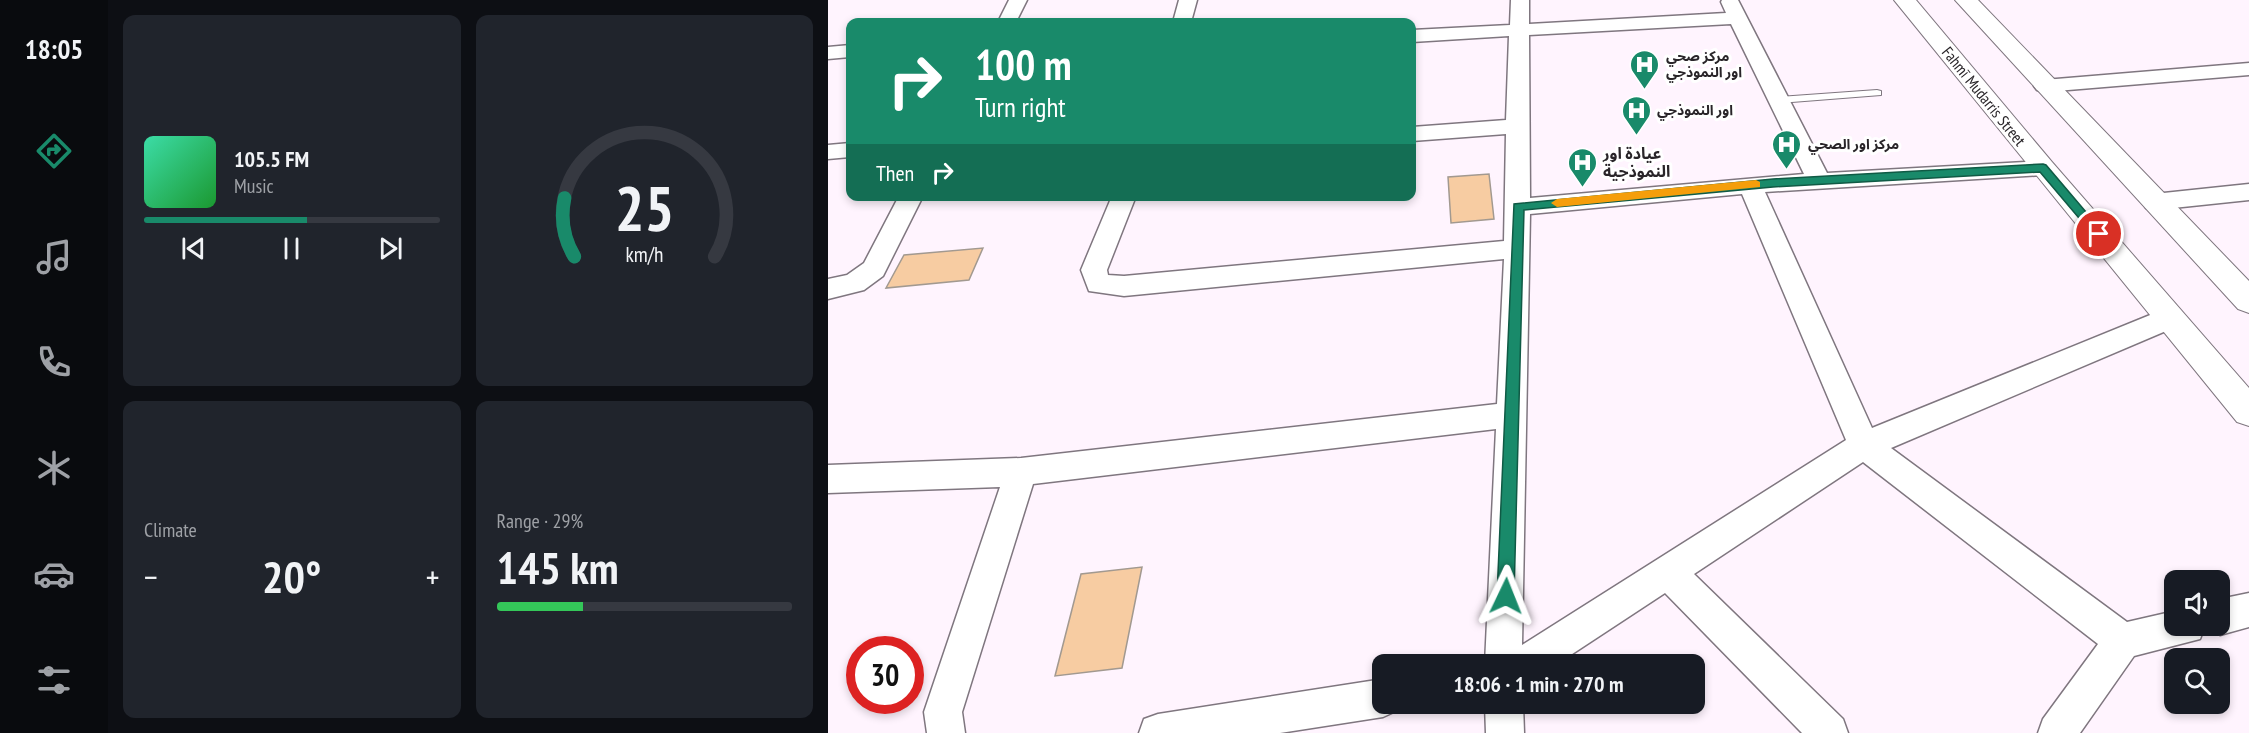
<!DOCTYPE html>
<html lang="en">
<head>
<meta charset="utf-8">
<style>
  :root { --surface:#171b24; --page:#20242c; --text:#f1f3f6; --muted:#9ea1a6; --line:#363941; --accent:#198a6a }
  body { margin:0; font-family:"PT Sans Narrow","Noto Sans Arabic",sans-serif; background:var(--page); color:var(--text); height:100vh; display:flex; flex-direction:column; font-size:22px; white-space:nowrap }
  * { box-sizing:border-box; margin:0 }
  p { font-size:20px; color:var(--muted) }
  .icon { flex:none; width:33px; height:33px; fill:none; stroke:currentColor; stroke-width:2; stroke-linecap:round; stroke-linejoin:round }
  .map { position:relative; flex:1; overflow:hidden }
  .sheet { display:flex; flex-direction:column; gap:15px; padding:15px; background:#0d0f14; width:720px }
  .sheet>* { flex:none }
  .banner { position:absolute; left:18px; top:18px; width:570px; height:183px; border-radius:12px; box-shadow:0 3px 9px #0003; background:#198a6a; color:#fff; overflow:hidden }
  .buttons { position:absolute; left:1336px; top:570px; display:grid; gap:12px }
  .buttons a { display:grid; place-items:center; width:66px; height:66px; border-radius:12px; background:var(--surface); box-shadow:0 3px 9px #0003; font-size:30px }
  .speed { position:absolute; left:18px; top:636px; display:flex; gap:12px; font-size:30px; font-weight:700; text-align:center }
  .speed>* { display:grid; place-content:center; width:78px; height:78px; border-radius:50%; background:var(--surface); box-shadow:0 3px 9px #0003; line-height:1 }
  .speed .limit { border:9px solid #d22; background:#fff; color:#111 }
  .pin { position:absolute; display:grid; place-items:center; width:51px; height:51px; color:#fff; margin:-26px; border:3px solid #fff; border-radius:50%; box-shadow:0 2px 6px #0007 }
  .me { position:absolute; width:66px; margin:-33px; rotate:2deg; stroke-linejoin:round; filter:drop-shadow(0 0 4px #0008) }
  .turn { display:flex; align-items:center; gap:21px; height:126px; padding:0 30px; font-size:27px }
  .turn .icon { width:78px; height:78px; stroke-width:2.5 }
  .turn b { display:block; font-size:42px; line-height:51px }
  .then { display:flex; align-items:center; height:57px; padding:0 30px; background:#0003; gap:12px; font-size:22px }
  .big { font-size:45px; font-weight:700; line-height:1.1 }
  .sheet .widget { flex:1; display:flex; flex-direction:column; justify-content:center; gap:9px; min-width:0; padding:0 21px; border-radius:12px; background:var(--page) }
  .sheet .dial { align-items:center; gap:0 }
  .dial svg { height:156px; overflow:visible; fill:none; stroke:var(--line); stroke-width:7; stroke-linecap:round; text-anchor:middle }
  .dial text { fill:var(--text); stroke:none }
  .song { display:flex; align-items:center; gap:18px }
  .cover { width:72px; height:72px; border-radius:9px; background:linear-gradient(135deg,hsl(160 70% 55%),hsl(130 70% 35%)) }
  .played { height:6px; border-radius:3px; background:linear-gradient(90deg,var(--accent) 55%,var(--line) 55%) }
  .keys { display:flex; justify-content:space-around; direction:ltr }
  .heat { display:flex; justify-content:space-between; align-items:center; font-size:33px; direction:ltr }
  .charge { height:9px; border-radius:4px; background:linear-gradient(90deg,#34c759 29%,var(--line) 0) }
  .sheet .tiles { flex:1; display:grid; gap:15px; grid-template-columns:repeat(2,1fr) }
  .trip { position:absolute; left:544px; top:654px; width:333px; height:60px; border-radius:12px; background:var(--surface); box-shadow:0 3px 9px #0003; font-weight:700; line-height:60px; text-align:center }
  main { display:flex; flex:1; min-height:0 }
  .dock { display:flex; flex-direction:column; width:108px; justify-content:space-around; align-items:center; background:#090b0e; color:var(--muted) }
  .dock .icon { width:42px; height:42px }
  .dock .on { color:var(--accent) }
  .dock b { font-size:27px; color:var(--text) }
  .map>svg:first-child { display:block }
</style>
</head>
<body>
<main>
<nav class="dock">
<b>18:05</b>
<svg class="icon on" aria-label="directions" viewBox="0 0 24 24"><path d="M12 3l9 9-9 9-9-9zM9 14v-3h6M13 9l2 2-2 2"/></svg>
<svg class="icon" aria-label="music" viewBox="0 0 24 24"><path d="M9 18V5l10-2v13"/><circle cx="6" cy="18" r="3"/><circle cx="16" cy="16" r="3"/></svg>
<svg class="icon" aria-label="phone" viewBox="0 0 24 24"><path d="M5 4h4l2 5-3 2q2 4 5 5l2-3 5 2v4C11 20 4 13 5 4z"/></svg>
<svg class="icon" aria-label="climate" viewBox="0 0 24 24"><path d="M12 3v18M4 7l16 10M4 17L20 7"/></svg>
<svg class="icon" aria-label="car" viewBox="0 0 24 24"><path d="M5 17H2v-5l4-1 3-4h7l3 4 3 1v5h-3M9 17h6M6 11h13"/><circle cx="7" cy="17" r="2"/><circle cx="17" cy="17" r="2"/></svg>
<svg class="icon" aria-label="filters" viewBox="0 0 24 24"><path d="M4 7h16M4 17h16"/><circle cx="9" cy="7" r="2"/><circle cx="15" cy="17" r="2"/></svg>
</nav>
<section class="sheet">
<div class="tiles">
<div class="widget">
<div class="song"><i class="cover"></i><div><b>105.5 FM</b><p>Music</p></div></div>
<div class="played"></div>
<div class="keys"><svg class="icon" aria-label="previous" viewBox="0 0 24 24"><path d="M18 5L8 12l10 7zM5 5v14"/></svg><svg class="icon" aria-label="pause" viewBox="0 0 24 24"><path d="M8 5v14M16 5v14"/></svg><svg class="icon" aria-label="next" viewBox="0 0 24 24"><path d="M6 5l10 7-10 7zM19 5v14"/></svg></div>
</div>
<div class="widget dial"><svg viewBox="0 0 100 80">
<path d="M14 69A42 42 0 1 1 86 69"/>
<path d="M14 69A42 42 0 0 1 9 39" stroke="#198a6a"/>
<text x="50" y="56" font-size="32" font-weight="700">25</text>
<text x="50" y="72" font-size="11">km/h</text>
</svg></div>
<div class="widget"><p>Climate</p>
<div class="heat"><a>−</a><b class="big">20°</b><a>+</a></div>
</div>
<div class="widget"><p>Range · 29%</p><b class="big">145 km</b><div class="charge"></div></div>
</div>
</section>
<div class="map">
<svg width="1421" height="733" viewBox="0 0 1421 733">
  <rect width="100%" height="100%" fill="#fff4fe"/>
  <path fill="#f7cca2" stroke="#a29990" stroke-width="1.5" d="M661,174l5,45 -43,4 -3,-46z
    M155,248l-14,32 -83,8 18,-33z
    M314,567l-20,101 -67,8 26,-102z"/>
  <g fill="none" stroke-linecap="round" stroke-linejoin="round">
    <defs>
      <path id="service" d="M1049,90l4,1v4l-102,8 -5,-3 5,-3z"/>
      <path id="minor" d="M181,0h18l-11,22h-18z
        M351,0h18l-6,22h-18z
        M683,0h18v24l197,-11 -5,-11 1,-2h16l89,173 216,-12 8,2 4,5 -4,5 -8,2 -278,17 107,236 288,-117 10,-3 10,3 4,7 -4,7 -289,123 236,174 48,-11v15h30l-5,13 -66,17 -54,77h-42l5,-14 55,-75 -235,-182 -169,112 149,145 5,14h-46l-137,-140 -108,71h-72l11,-235 -463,55 -71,228 3,21h-38l-3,-21 76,-225 -172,6v-28l193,-7 476,-54 7,-145 -380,37 -35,-5 -8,-21 31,-74h24l-29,74 1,5 16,1 380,-35 2,-107 -94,7v-14l94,-7 3,-84 -97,6v-12l98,-5zM903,24l73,150 -274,24 -1,-163zM914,194l104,246 -324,205 8,-431z
        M22,45v12l-22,2v-12z
        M1421,63v12l-205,17 -7,-2 -3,-4 3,-4 7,-2z
        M22,143v14l-22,2v-14z
        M1421,184v16l-95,10 -8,-2 -4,-6 4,-6 8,-2z
        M71,196h24l-40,80 -19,14 -36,9v-20l19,-4 17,-12z
        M1421,593v34l-29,8 -13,-6 -1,-3h14v-27z
        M555,679v25h17l-4,7 -13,6 -103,16h-141l5,-14 14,-5z
        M657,704h38l1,29h-38z"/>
      <path id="tertiary" d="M1066,0h22l136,162 197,226v38l-12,-4z
        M1127,0h23l271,281v32l-11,-4z"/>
    </defs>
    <use href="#service" stroke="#7f767f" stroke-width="2"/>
    <use href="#minor" stroke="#7f767f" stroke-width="3"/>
    <use href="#tertiary" stroke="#7f767f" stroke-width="2"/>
    <use href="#service" fill="#fff" fill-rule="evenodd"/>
    <use href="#minor" fill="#fff" fill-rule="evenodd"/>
    <use href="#tertiary" fill="#fff" fill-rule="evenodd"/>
  </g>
  <path fill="#198a6a" stroke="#105a45" stroke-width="1.5" d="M1215,164l3,1 57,67v5h-8l-55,-65 -267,15 -249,23 -10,386 -3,6 -5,3 -6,-3 -3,-6 17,-392 259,-25z"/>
  <path fill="#f59e0b" d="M928,180l4,2v5l-203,20 -6,-4 6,-4z"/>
  <defs>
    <symbol id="hospital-pin" viewBox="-11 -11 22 30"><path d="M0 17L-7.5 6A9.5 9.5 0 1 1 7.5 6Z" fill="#198a6a" stroke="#fff"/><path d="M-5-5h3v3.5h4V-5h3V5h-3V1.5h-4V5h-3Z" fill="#fff"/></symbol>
  </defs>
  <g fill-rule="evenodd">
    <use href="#hospital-pin" x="800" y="48" width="33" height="45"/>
    <use href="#hospital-pin" x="792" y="94" width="33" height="45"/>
    <use href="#hospital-pin" x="942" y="128" width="33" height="45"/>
    <use href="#hospital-pin" x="738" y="146" width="33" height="45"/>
  </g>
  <g text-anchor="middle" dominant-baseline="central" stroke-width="6" stroke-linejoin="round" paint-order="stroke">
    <g font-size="14" font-weight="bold" fill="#292529" stroke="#fff" text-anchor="start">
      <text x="838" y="56">مركز صحي<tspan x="838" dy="16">اور النموذجي</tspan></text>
      <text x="829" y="110">اور النموذجي</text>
      <text x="980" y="144">مركز اور الصحي</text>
    </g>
    <g font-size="16" fill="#292529" stroke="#fff">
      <text transform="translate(1156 96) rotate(51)">Fahmī Mudarris Street</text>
    </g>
    <g font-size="16" font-weight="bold" fill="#292529" stroke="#fff" text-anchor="start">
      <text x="775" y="153">عيادة اور<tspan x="775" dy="18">النموذجية</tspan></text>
    </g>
  </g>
</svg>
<div class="buttons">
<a><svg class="icon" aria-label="sound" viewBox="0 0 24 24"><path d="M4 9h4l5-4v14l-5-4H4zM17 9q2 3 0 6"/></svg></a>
<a><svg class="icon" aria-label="search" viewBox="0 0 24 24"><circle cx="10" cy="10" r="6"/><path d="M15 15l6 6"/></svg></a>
</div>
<div class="speed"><div class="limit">30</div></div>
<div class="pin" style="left:1271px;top:234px;background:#d93025"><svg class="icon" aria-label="arrive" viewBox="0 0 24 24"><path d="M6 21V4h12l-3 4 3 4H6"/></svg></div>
<svg class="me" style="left:678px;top:596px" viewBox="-20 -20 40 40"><path d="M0-17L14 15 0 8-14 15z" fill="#198a6a" stroke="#fff" stroke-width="4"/></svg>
<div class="trip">18:06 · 1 min · 270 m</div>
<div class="banner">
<div class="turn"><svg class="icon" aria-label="right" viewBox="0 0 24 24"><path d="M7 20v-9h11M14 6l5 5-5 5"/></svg><div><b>100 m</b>Turn right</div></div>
<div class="then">Then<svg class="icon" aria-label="right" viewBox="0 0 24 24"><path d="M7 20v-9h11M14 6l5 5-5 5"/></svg></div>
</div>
</div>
</main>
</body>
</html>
